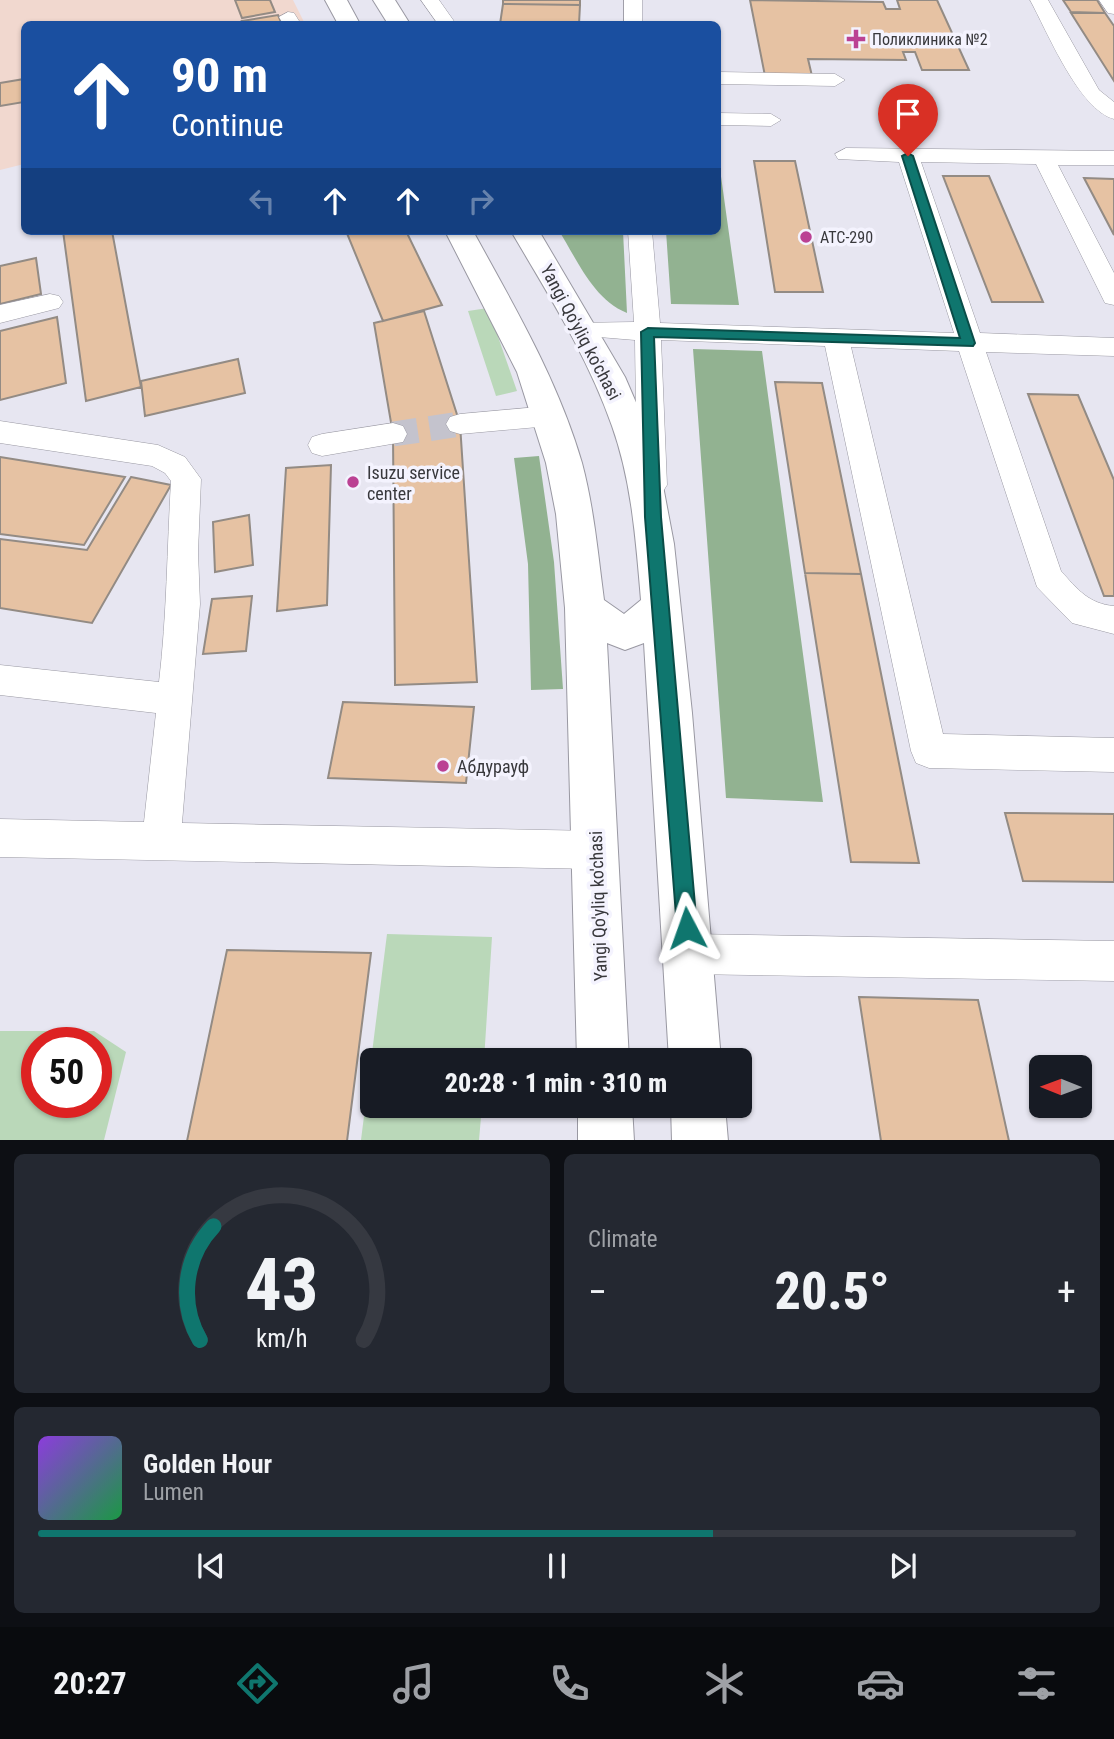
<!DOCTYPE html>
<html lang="en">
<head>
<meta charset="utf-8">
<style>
  :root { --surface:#171b24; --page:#242831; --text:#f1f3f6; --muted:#9ea1a6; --line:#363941; --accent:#0f766e }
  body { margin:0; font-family:"Roboto Condensed",sans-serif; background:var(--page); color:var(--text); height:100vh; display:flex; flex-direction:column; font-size:26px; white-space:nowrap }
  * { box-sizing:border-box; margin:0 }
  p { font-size:23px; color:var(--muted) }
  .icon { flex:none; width:38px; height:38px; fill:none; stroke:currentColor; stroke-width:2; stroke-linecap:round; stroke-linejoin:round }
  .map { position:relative; height:1140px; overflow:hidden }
  .sheet { display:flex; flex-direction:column; gap:14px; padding:14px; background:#0d0f14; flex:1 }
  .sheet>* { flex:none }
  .guide { position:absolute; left:21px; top:21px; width:700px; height:214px; border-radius:10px; box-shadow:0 2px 5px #0004; background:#1a4fa0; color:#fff; overflow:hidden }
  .needle { width:46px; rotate:271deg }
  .controls { position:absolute; left:1029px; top:1055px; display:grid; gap:14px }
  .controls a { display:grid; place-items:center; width:63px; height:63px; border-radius:10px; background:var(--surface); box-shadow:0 2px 5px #0004; font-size:35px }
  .speed { position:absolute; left:21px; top:1027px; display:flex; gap:14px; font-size:35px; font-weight:700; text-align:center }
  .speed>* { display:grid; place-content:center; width:91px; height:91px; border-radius:50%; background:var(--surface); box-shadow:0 2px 5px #0004; line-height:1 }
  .speed .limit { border:10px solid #d22; background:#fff; color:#111 }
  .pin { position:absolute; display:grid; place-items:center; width:60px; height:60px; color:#fff; margin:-72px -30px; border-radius:50% 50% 50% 0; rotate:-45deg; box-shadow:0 0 7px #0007 }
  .pin .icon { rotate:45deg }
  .me { position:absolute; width:77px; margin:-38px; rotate:356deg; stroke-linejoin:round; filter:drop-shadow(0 0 5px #0008) }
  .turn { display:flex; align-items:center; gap:24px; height:147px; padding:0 35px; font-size:32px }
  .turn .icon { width:91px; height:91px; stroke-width:2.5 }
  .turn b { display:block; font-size:49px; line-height:60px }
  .lanes { display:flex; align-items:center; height:66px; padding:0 35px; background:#0003; justify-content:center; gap:35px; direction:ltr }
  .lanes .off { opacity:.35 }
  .big { font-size:52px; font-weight:800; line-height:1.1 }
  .sheet .widget { flex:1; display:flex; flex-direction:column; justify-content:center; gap:10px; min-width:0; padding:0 24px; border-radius:10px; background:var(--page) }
  .sheet .dial { align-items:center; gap:0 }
  .dial svg { height:182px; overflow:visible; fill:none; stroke:var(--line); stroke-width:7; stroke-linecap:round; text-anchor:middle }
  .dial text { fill:var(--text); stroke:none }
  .song { display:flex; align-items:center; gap:21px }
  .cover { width:84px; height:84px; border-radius:10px; background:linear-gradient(135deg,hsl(270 70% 55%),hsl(140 70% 35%)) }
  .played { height:7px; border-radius:4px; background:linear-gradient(90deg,var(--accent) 65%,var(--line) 65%) }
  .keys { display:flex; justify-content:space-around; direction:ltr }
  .heat { display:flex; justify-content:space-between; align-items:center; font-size:38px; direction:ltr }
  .sheet .tiles { flex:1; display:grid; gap:14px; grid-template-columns:1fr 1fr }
  .widget:last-child { grid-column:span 2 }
  .trip { position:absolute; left:360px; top:1048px; width:392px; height:70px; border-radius:10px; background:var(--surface); box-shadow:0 2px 5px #0004; font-weight:800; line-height:70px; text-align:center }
  .tabs { display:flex; height:112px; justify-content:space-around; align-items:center; background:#090b0e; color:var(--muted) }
  .tabs .icon { width:49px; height:49px }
  .tabs .current { color:var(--accent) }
  .tabs b { font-size:32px; color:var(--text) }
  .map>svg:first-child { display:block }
</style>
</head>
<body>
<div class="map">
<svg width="1114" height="1141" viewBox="0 0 1114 1141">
  <rect width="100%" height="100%" fill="#e7e6f1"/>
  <path fill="#f1d8cf" d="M0,0h293l12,24h-281v140l-24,6z"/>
  <path fill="#bad8b9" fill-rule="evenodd" d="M488,308l29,83 -21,5 -28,-85z
    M387,934l105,3 -8,123h-111v46h109l-3,34h-118z
    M0,1031h94l32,21 -22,88h-104zM96,1043v59h-59v-59z"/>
  <path fill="#92b291" d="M718,155l21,150 -68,-1 -5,-73h52z
    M559,231h64l4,82c-34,-14 -49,-52 -68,-82z
    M693,349l69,2 61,451 -97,-4z
    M539,456l15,106 9,127 -32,1 -3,-126 -14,-106z"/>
  <path fill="#e6c2a3" stroke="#938b84" stroke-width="2" d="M235,0h35l5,12 -33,6z
    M503,0h77v5l-77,-1z
    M750,0l133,2 3,7h14l-3,-9h40l32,70h-47l-7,-18h-12l3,8 -98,-1 4,17h-47z
    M1063,0h34l8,13 -34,-1z
    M503,4l77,1 -1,19h-79z
    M1071,13h34l9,13v55z
    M278,15l4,9h-38l-2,-3z
    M24,79v23l-24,4v-23z
    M754,161h41l28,131h-48z
    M943,176h46l54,126h-51z
    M1084,178l30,1v56z
    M63,231h49l29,156 -55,14z
    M346,231h60l36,74 -59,16z
    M36,258l5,36 -41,10v-38z
    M424,311l36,113 17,258 -82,3 -2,-251 -19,-111z
    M57,317l9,66 -66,17v-69z
    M238,359l7,34 -100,23 -4,-35z
    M775,382l47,1 39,191 -56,-1z
    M1028,394l50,1 36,85v116h-10z
    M0,457l125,20 -41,68 -84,-11z
    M331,465l-4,140 -50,6 9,-143z
    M131,477l40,8 -79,138 -92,-15v-69l87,11z
    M249,515l4,50 -38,7 -2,-50z
    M805,573l56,1 58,289 -68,-1z
    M252,596l-6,55 -43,3 9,-55z
    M343,702l131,5 -8,76 -138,-5z
    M1005,813l109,1v68l-91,-1z
    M227,950l144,3 -24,188h-160z
    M859,997l119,3 31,141h-128z"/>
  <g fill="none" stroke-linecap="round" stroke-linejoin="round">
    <path stroke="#c4c3cd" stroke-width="25" stroke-dasharray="25 12" stroke-linecap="butt" d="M393,434l67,-10"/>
    <defs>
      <path id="minor" d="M421,0h18l17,24h-18z
        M624,0h18v24h-18z
        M1030,0h18l51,90 15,12v17c-35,-9 -67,-88 -84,-119z
        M1099,0h15v14l-6,-1z
        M288,12l6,1 7,11h-18l-4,-7z
        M718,72l117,2 10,6 -10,6 -117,-2z
        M718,113l53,1 10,6 -10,6 -53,-1z
        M846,148l268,3v14h-56l56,108v32l-9,-2 -3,-6 -66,-133 -115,-2 59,171 134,5v18l-128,-4 75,219c16,18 28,33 53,35v28l-42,-11 -35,-36 -78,-236 -108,-4 92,387 171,4v34l-185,-4 -13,-5 -5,-12 -86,-405 -164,-6 6,145 -5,8 -10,4 -10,-4 -5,-8 -2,-145 -60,-5 -4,-6 4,-6 59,-1 -6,-91h24l8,92 294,10 -55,-171 -61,-3 -3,-5z
        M50,294l9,2 4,6 -4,6 -59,15v-18z
        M549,406l10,3 4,7 -4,7 -10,3 -89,8 -10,-3 -4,-7 4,-7 10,-3z
        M0,421l158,24 27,12 16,22 -3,73 2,52 -18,219 413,8 13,6 6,13 -6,13 -13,6 -595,-12v-38l144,3 12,-109 -156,-18v-30l159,17c8,-67 8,-134 12,-201l-6,-8 -13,-7 -152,-23z
        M393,423l10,3 4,8 -4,8 -81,14 -10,-3 -4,-8 4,-8 10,-3z
        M689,934l425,7v40l-425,-7 -14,-6 -6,-14 6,-14z"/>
      <path id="major" d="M325,0h22l13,24h-22z
        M373,0h22l15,24h-22z
        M445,231h28c41,75 85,149 109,232 12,45 16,92 22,137l20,14 17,-14c-5,-58 -9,-118 -29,-174 -24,-69 -64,-132 -101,-195h28l86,146 22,51 16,58 11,58 18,169 29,347h-52l-25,-417 -19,7 -18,-7 22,417h-52l-12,-452 -9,-94 -10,-51 -29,-91z
        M578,1106h54l2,35h-56z
        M671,1106h54l3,35h-56z"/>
    </defs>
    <use href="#minor" stroke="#9998a2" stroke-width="1"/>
    <use href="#major" stroke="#9998a2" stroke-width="2"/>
    <use href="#minor" fill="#fff" fill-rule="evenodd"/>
    <use href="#major" fill="#fff" fill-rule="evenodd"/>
  </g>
  <path fill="#0f766e" stroke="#0a4d48" stroke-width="2" d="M908,153l5,3 62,187 -2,3 -319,-9 7,180 36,411 -3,7 -7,3 -7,-3 -3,-7 -32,-411 -4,-185 7,-4 312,10 -58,-182z"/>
  <g fill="#bb4193" stroke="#f4f3fe" stroke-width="2.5">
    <path d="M852.5 28.5h7v7h7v7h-7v7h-7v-7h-7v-7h7z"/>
    <circle cx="806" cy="237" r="7"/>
    <circle cx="353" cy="482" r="7"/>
    <circle cx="443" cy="766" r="7"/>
  </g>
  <g text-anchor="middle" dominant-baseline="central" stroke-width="7" stroke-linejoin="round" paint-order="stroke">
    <g font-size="16" fill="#38383c" stroke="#f4f3fe" text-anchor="start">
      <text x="872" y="39">Поликлиника №2</text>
      <text x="820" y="237">ATC-290</text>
    </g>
    <g font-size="18" fill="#38383c" stroke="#f4f3fe">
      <text transform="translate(581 332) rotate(62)">Yangi Qo'yliq ko'chasi</text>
      <text transform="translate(598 906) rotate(-92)">Yangi Qo'yliq ko'chasi</text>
    </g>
    <g font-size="18" fill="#38383c" stroke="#f4f3fe" text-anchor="start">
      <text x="367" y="472">Isuzu service<tspan x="367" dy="21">center</tspan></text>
      <text x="457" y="766">Абдурауф</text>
    </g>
  </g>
</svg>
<div class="controls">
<a><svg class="needle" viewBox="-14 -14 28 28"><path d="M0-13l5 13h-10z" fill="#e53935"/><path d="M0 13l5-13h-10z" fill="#9ea1a6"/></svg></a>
</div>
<div class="speed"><div class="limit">50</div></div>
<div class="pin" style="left:908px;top:156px;background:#d93025"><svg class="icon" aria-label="arrive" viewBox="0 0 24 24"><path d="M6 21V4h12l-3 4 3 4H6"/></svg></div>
<svg class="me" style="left:687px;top:928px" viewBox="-20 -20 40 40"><path d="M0-17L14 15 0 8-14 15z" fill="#0f766e" stroke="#fff" stroke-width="4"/></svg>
<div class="trip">20:28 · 1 min · 310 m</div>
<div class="guide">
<div class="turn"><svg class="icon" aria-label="ahead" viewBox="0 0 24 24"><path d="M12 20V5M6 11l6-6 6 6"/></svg><div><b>90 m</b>Continue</div></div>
<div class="lanes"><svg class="icon off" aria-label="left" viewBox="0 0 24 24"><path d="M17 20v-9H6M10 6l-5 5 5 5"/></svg><svg class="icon" aria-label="ahead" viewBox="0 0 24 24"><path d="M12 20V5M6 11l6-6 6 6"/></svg><svg class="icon" aria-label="ahead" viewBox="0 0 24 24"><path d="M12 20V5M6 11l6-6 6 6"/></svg><svg class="icon off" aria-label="right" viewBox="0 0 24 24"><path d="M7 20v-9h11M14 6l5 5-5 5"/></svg></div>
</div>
</div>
<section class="sheet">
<div class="tiles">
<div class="widget dial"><svg viewBox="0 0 100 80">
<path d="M14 69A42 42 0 1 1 86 69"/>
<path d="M14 69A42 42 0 0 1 20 19" stroke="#0f766e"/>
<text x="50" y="56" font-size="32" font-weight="700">43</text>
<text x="50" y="72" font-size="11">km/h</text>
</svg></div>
<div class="widget"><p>Climate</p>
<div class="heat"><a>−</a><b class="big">20.5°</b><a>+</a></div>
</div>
<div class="widget">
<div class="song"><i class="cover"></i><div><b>Golden Hour</b><p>Lumen</p></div></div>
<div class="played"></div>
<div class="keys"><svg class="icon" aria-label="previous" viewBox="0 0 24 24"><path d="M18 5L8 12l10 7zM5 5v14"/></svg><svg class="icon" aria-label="pause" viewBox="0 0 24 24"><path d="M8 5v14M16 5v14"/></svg><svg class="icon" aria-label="next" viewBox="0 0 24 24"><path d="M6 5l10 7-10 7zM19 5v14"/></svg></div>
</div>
</div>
</section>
<nav class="tabs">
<b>20:27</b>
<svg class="icon current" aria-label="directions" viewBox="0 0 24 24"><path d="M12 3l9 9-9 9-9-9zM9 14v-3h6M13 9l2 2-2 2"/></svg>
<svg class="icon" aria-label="music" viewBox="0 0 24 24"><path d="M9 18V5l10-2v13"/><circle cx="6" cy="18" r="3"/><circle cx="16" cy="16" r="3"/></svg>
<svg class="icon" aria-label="phone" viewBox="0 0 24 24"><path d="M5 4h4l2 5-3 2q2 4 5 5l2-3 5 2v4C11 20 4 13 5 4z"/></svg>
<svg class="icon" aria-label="climate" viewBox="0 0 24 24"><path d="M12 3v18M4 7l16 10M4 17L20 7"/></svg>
<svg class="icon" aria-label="car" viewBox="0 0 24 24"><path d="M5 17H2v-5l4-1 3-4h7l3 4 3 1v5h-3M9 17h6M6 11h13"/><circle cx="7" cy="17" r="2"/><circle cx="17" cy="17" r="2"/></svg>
<svg class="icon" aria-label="filters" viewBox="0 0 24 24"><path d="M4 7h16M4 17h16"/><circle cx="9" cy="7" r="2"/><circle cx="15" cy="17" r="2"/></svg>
</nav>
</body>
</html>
